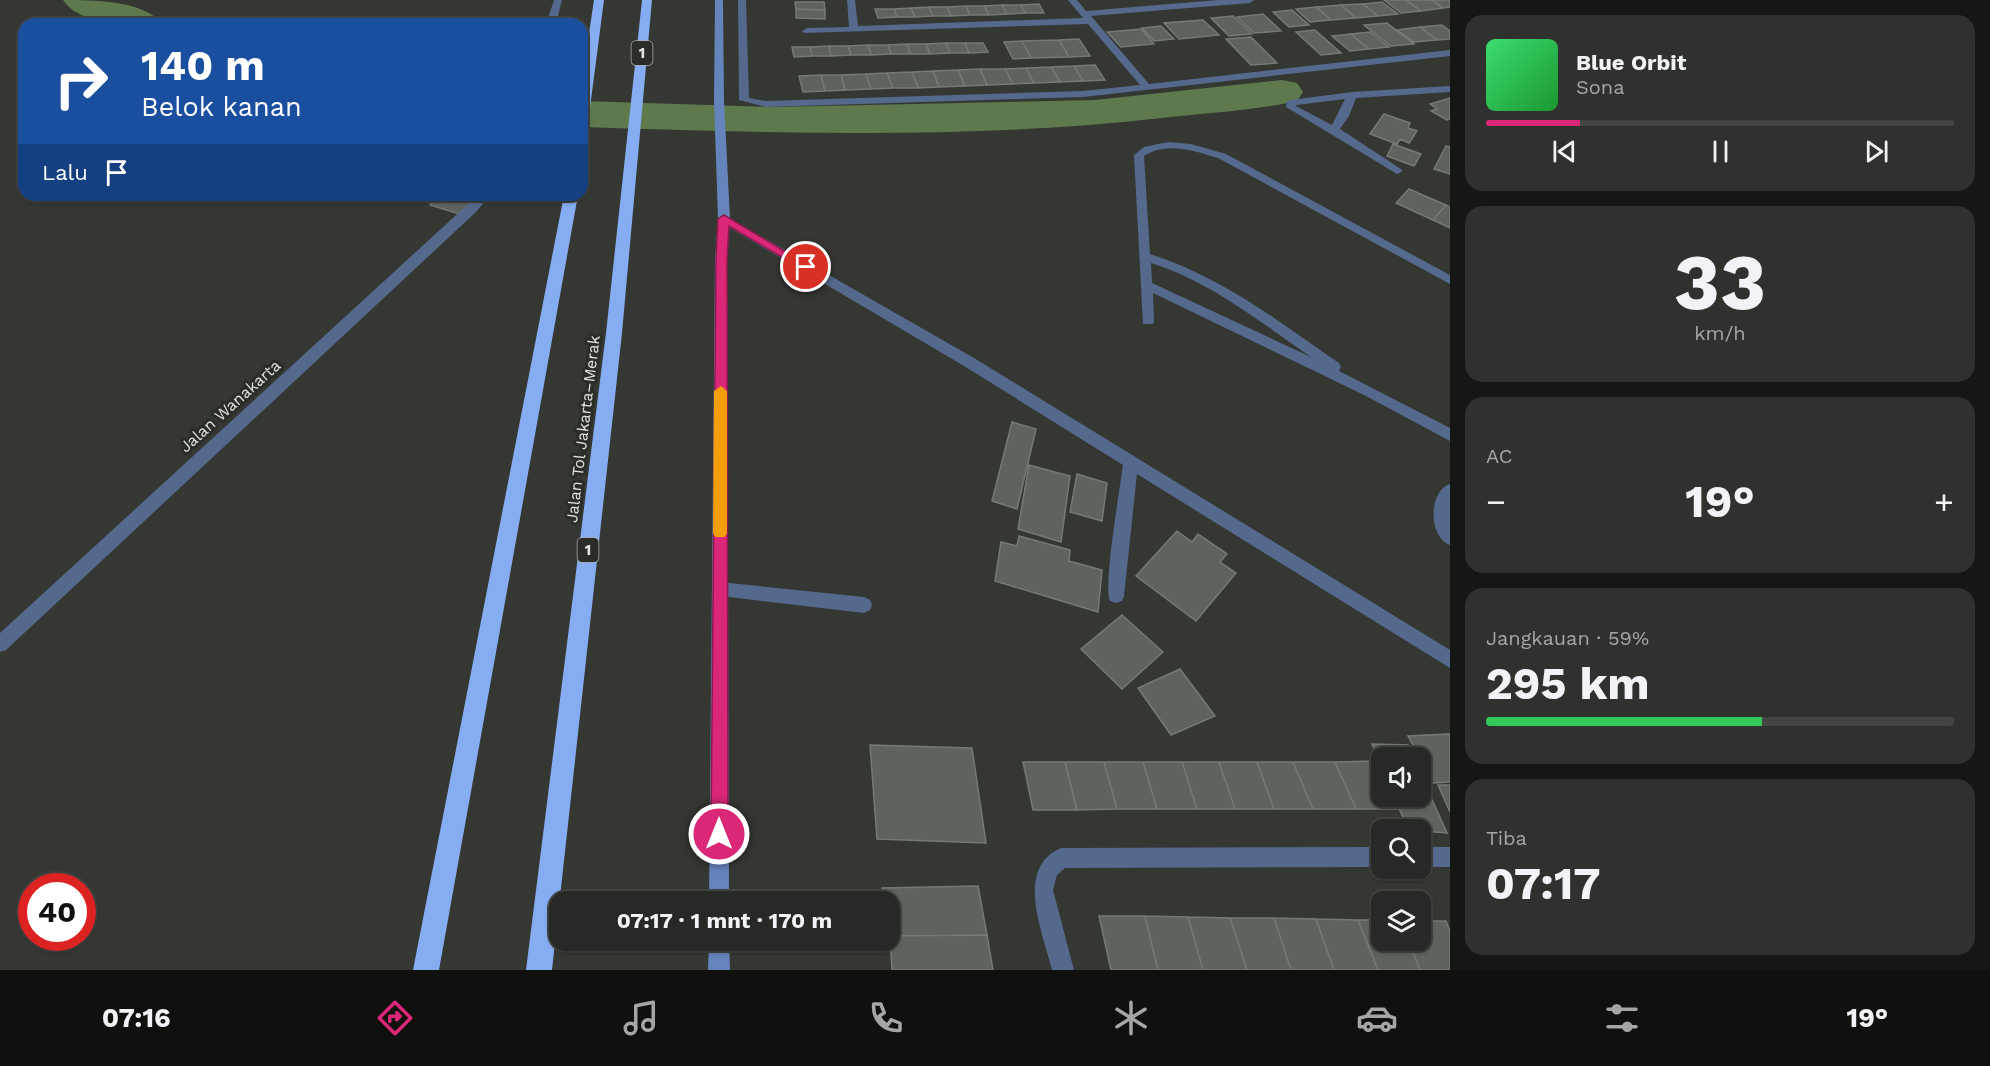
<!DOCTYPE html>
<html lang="id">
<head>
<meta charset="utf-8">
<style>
  :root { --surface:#272926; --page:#2f312e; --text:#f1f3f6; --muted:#a4a6a7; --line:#434543; --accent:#db2777 }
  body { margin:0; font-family:"Work Sans",sans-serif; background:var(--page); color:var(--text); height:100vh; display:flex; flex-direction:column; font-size:22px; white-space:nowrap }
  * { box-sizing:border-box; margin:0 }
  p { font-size:20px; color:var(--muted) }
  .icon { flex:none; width:33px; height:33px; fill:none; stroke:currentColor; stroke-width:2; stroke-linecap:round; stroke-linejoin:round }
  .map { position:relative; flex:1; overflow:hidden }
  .details { display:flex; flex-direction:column; gap:15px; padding:15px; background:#151715; width:540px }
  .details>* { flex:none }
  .hud { position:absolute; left:18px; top:18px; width:570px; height:183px; border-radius:18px; box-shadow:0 2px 4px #0004,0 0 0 2px var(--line); background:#1a4fa0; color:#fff; overflow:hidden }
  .tools { position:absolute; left:1371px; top:747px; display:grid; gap:12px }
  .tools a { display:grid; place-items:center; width:60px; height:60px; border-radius:12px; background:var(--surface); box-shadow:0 2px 4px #0004,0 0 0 2px var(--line); font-size:30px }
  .speed { position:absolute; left:18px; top:873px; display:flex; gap:12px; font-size:30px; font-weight:700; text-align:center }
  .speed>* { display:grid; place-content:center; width:78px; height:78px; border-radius:50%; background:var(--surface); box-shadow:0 2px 4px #0004,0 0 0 2px var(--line); line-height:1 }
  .speed .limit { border:9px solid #d22; background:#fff; color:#111 }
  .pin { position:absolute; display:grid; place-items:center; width:51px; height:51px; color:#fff; margin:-26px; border:3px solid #fff; border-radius:50%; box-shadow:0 2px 6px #0007 }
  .me { position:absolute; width:66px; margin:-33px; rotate:0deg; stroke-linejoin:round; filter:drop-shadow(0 0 4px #0008) }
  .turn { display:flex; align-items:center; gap:21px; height:126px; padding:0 24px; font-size:27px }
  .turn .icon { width:78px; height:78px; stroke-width:2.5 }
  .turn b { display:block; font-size:42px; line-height:51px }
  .then { display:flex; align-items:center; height:57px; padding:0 24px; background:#0003; gap:12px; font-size:22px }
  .big { font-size:45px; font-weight:700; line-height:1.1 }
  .details .card { flex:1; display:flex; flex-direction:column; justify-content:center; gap:9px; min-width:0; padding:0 21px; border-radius:18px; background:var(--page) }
  .details .dial { align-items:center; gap:0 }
  .dial b { font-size:78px; line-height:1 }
  .song { display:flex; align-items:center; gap:18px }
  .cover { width:72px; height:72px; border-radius:9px; background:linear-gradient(135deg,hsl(140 70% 55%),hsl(130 70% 35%)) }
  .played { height:6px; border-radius:3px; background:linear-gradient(90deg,var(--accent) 20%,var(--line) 20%) }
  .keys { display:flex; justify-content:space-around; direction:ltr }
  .heat { display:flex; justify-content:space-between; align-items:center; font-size:33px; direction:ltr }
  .charge { height:9px; border-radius:4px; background:linear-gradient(90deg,#34c759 59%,var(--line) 0) }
  .trip { position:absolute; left:549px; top:891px; width:351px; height:60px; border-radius:18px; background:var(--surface); box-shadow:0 2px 4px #0004,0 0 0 2px var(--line); font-weight:700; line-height:60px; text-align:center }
  .menu { display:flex; height:96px; justify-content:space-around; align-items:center; background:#10100f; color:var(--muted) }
  .menu .icon { width:42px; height:42px }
  .menu .current { color:var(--accent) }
  .menu b { font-size:27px; color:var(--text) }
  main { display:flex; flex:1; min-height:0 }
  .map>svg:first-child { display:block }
</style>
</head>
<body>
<main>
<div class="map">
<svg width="1450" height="970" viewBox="0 0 1450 970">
  <rect width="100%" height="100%" fill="#343732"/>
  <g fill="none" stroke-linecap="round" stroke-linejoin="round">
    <path fill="#5e7a4d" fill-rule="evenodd" d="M63,0c29,0 81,0 99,24 -29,0 -81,3 -99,-24z
      M1282,80l15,3 6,9 -6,9c-44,10 -91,12 -135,17 -192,22 -387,15 -580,9v-26l192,6 321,-7z"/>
  </g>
  <path fill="#5f635d" stroke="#767a74" stroke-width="1.5" d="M1384,0h22l15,11 -20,2z
    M1406,0h26l11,8 -22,3z
    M1432,0h18v7l-7,1z
    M795,2h29l1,8 -29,-1z
    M1382,2l16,12 -20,2 -15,-12z
    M1039,4l5,9h-19l-4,-8z
    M1363,4l15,12 -22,2 -15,-13z
    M1002,5l5,9 -18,1 -5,-9z
    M1002,5h19l4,8 -18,1z
    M1341,5l15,13 -25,2 -15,-13z
    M966,6h18l5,9h-19z
    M966,6l4,9 -19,1 -4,-9z
    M929,7l4,9 -18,1 -4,-9z
    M929,7h18l4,9h-18z
    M1316,7l15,13 -21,2 -14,-13z
    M911,8l4,9h-18l-3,-8z
    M796,9l29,1v9l-29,-1z
    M875,9h19l3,8 -19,1z
    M1292,10l17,15 -20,2 -16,-15z
    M1263,14l18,17 -27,2 -17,-16z
    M1233,16l19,18 -23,2 -18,-18z
    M1203,20l16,15 -40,4 -15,-16z
    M1387,23l27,21 -23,2 -27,-21z
    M1442,25l8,6v8l-13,1 -17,-13z
    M1161,26l13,13 -20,2 -12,-13z
    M1420,27l17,13 -23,2 -17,-12z
    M1141,29l13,15 -33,3 -14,-15z
    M1315,30l26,23 -20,2 -25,-23z
    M1370,32l19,15 -20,2 -18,-15z
    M1351,34l18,15 -19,2 -18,-15z
    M1251,37l26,26 -26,2 -25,-26z
    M1079,39l11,17 -21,1 -10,-17z
    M1059,40l10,17 -38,1 -9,-17z
    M1022,41l9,17 -18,1 -9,-17z
    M946,43h19l4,10h-19z
    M946,43l4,10 -20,1 -4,-10z
    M965,43h18l5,9 -19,1z
    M907,44l3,10h-19l-3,-9z
    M907,44h19l4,10h-20z
    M868,45h20l3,9 -20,1z
    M868,45l3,10h-20l-3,-9z
    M829,46l2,10h-19l-2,-9z
    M829,46h19l3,9 -20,1z
    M792,47h18l2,9 -18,1z
    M1095,65l10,15 -22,1 -9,-15z
    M1074,66l9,15 -23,1 -9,-15z
    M1051,67l9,15 -26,1 -8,-15z
    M1026,68l8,15 -21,1 -8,-15z
    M980,69h25l8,15 -26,1z
    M980,69l7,16 -22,1 -7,-16z
    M958,70l7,16 -26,1 -6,-16z
    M933,71l6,16 -21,1 -6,-16z
    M912,72l6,16h-25l-6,-15z
    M887,73l6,15 -22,1 -5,-15z
    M866,74l5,15 -26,1 -4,-15z
    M821,75h20l4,15 -20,1z
    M821,75l4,16 -22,1 -4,-16z
    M1450,98v21l-3,1 -16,-9 6,-2 -7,-5z
    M1384,114l26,9 -2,5 9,3 -8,12 -9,-4 -3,5 -27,-10z
    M1393,144l28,10 -7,12 -27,-10z
    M1446,146l4,1v27l-16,-5z
    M1409,189l37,16 -13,15 -37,-17z
    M259,195h33l-9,7z
    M440,195h38l-19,19 -29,-9z
    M1446,205l4,2v21l-17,-8z
    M1012,422l24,7 -19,80 -25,-8z
    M1029,465l41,11 -9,66 -43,-13z
    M1077,474l30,9 -5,38 -32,-9z
    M1177,531l15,11 6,-8 29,20 -7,8 16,11 -40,48 -60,-45z
    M1019,536l51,14 -1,11 33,9 -4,42 -103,-31 6,-39 16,4z
    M1122,615l41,37 -41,37 -41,-40z
    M1180,669l35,47 -44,19 -33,-47z
    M1450,734v48l-17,1 -25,-47z
    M1372,744l36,1 6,13h-32v8z
    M870,745l102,3 14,95 -109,-4z
    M1376,761l6,13v22h10l5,13h-41l-21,-47z
    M1023,762h42l12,48h-44z
    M1065,762h39l13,47 -40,1z
    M1104,762h39l14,47h-40z
    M1143,762h39l15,47h-40z
    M1182,762h37l16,47h-38z
    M1219,762h38l17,47h-39z
    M1257,762h36l20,47h-39z
    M1293,762h42l21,47h-43z
    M1420,773l27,60 -39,-3 -14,-34h26z
    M1438,785h12v27z
    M978,886l9,49 -97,1v-34h-6l-2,-14z
    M1099,916h46l13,54h-47z
    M1145,916l43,1 15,53h-45z
    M1188,917l42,1 17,52h-44z
    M1230,918h44l17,52h-44z
    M1274,918l42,1 18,51h-43z
    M1316,919l42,1 20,50h-44z
    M1358,920h24v20h26l12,30h-42z
    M1420,921h26l4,10v39h-30l-12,-30h12z
    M987,935l6,35h-101l-2,-34z"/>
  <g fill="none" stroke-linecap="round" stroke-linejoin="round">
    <path fill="#55698c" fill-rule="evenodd" d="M720,582l144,15 6,3 2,5 -2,5 -6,3 -144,-17 -6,-2 -2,-5 2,-5z"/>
    <path fill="#55698c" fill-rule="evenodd" d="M554,0h8l-6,24h-10z
      M738,0h8l3,98 17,3 317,-10 57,-6 -52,-61 -284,9 -2,-2 5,-3 42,-1 -2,-27h8l3,26 225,-8 -15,-18h9l9,11 132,-11h36l-4,3 -159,13 58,68 301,-34v6l-367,41 -317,10 -27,-7z
      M1450,86v6l-94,6 -7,18 -9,13 61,40 2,2 -6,3 -111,-67 1,-6 4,-1 61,-8zM1345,99l-13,26 -36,-19v-1z
      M1168,142l23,2 35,10 224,121v9l-232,-126c-23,-7 -51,-17 -74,-2l6,98c72,23 128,67 189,109l2,4 -2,4 111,57v13l-84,-45 -213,-103 1,28 -1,3h-10l-9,-169 10,-8zM1151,263c60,19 109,59 160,94l-159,-74z
      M478,195h12l-14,17 -470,438 -6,2v-19z
      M724,215l250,143 476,292v18l-313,-194 -13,122 -2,5 -6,2 -6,-2c-7,-15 10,-113 13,-136l-159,-99 -244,-144 -2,-3z
      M1450,484v61c-22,-8 -22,-54 0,-61z
      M1382,847v20l-317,1 -8,7 -4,15 21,80h-22c-9,-37 -38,-102 9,-122z
      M1420,847h30v20h-30z"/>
    <path fill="#6584bc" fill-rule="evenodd" d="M715,0h8l1,100 6,119 -3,41 2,642h-20l6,-642 3,-41 -4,-119z
      M709,940h20l1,30h-22z"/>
    <path fill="#86adf1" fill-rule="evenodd" d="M594,0h10l-16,123 -6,4v-47z
      M642,0h10l-30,333 -70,637h-26l80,-637z
      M564,195h14l-139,775h-26z"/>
  </g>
  <path fill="#db2777" stroke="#8e194d" stroke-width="1.5" d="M724,215l87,52 -5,3 -4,-1 -73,-43 -2,34 1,574 -2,7 -7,2 -6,-2 -2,-7 5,-574 2,-41z"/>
  <path fill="#f59e0b" d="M721,386l6,5v142l-2,4h-10l-2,-4 1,-142z"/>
  <g text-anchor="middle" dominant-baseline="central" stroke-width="6" stroke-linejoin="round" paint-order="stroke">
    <g fill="#2a2d28" stroke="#abadaa" stroke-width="1.5">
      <rect x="631.5" y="41" width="21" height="24" rx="4.5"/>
      <rect x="577.5" y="538" width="21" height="24" rx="4.5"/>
    </g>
    <g font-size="15" font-weight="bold" fill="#e2e4e1">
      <text x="642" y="53">1</text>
      <text x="588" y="550">1</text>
    </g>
    <g font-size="16" fill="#e2e4e1" stroke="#2a2d28">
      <text transform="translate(230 406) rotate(-42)">Jalan Wanakarta</text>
      <text transform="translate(583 429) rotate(-83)">Jalan Tol Jakarta–Merak</text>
    </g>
  </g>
</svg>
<div class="tools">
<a><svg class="icon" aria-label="sound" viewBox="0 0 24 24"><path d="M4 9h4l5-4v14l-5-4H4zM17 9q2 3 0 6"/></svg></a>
<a><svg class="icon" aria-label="search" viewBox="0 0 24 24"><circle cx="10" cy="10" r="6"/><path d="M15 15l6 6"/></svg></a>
<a><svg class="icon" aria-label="layers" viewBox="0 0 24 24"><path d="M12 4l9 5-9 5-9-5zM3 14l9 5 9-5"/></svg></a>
</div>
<div class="speed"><div class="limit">40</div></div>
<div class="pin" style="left:806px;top:267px;background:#d93025"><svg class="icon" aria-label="arrive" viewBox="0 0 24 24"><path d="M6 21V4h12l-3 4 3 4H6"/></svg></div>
<svg class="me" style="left:719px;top:834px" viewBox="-20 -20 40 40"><circle r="17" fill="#db2777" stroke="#fff" stroke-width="3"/><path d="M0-11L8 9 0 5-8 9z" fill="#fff"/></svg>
<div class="trip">07:17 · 1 mnt · 170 m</div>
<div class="hud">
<div class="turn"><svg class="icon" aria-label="right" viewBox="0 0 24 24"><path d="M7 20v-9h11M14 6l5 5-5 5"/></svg><div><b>140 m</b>Belok kanan</div></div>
<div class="then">Lalu<svg class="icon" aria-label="arrive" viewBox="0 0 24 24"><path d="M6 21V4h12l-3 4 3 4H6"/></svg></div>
</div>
</div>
<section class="details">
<div class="card">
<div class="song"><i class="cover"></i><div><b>Blue Orbit</b><p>Sona</p></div></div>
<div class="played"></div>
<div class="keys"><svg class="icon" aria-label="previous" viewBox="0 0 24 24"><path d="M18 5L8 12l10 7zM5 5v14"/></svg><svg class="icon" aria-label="pause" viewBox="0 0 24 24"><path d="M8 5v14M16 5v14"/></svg><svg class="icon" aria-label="next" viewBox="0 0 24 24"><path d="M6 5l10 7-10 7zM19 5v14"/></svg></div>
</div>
<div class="card dial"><b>33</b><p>km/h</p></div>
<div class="card"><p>AC</p>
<div class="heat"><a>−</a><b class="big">19°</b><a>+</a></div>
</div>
<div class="card"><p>Jangkauan · 59%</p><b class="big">295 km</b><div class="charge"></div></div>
<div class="card"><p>Tiba</p><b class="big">07:17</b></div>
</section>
</main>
<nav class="menu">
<b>07:16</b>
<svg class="icon current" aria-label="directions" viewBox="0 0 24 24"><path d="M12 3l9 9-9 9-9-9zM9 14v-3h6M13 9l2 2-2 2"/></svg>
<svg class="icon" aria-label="music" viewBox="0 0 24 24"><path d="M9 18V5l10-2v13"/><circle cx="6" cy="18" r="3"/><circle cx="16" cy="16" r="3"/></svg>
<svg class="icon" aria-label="phone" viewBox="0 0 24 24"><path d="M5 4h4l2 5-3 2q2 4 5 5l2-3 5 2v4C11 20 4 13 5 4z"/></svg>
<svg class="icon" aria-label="climate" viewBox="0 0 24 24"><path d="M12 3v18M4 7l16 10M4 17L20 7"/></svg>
<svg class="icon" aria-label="car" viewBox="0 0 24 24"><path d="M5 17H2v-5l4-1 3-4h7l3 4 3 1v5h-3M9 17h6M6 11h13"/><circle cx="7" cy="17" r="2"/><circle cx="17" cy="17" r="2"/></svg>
<svg class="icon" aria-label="filters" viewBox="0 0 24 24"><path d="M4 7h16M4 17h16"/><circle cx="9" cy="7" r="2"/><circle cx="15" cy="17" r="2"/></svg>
<b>19°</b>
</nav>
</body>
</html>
